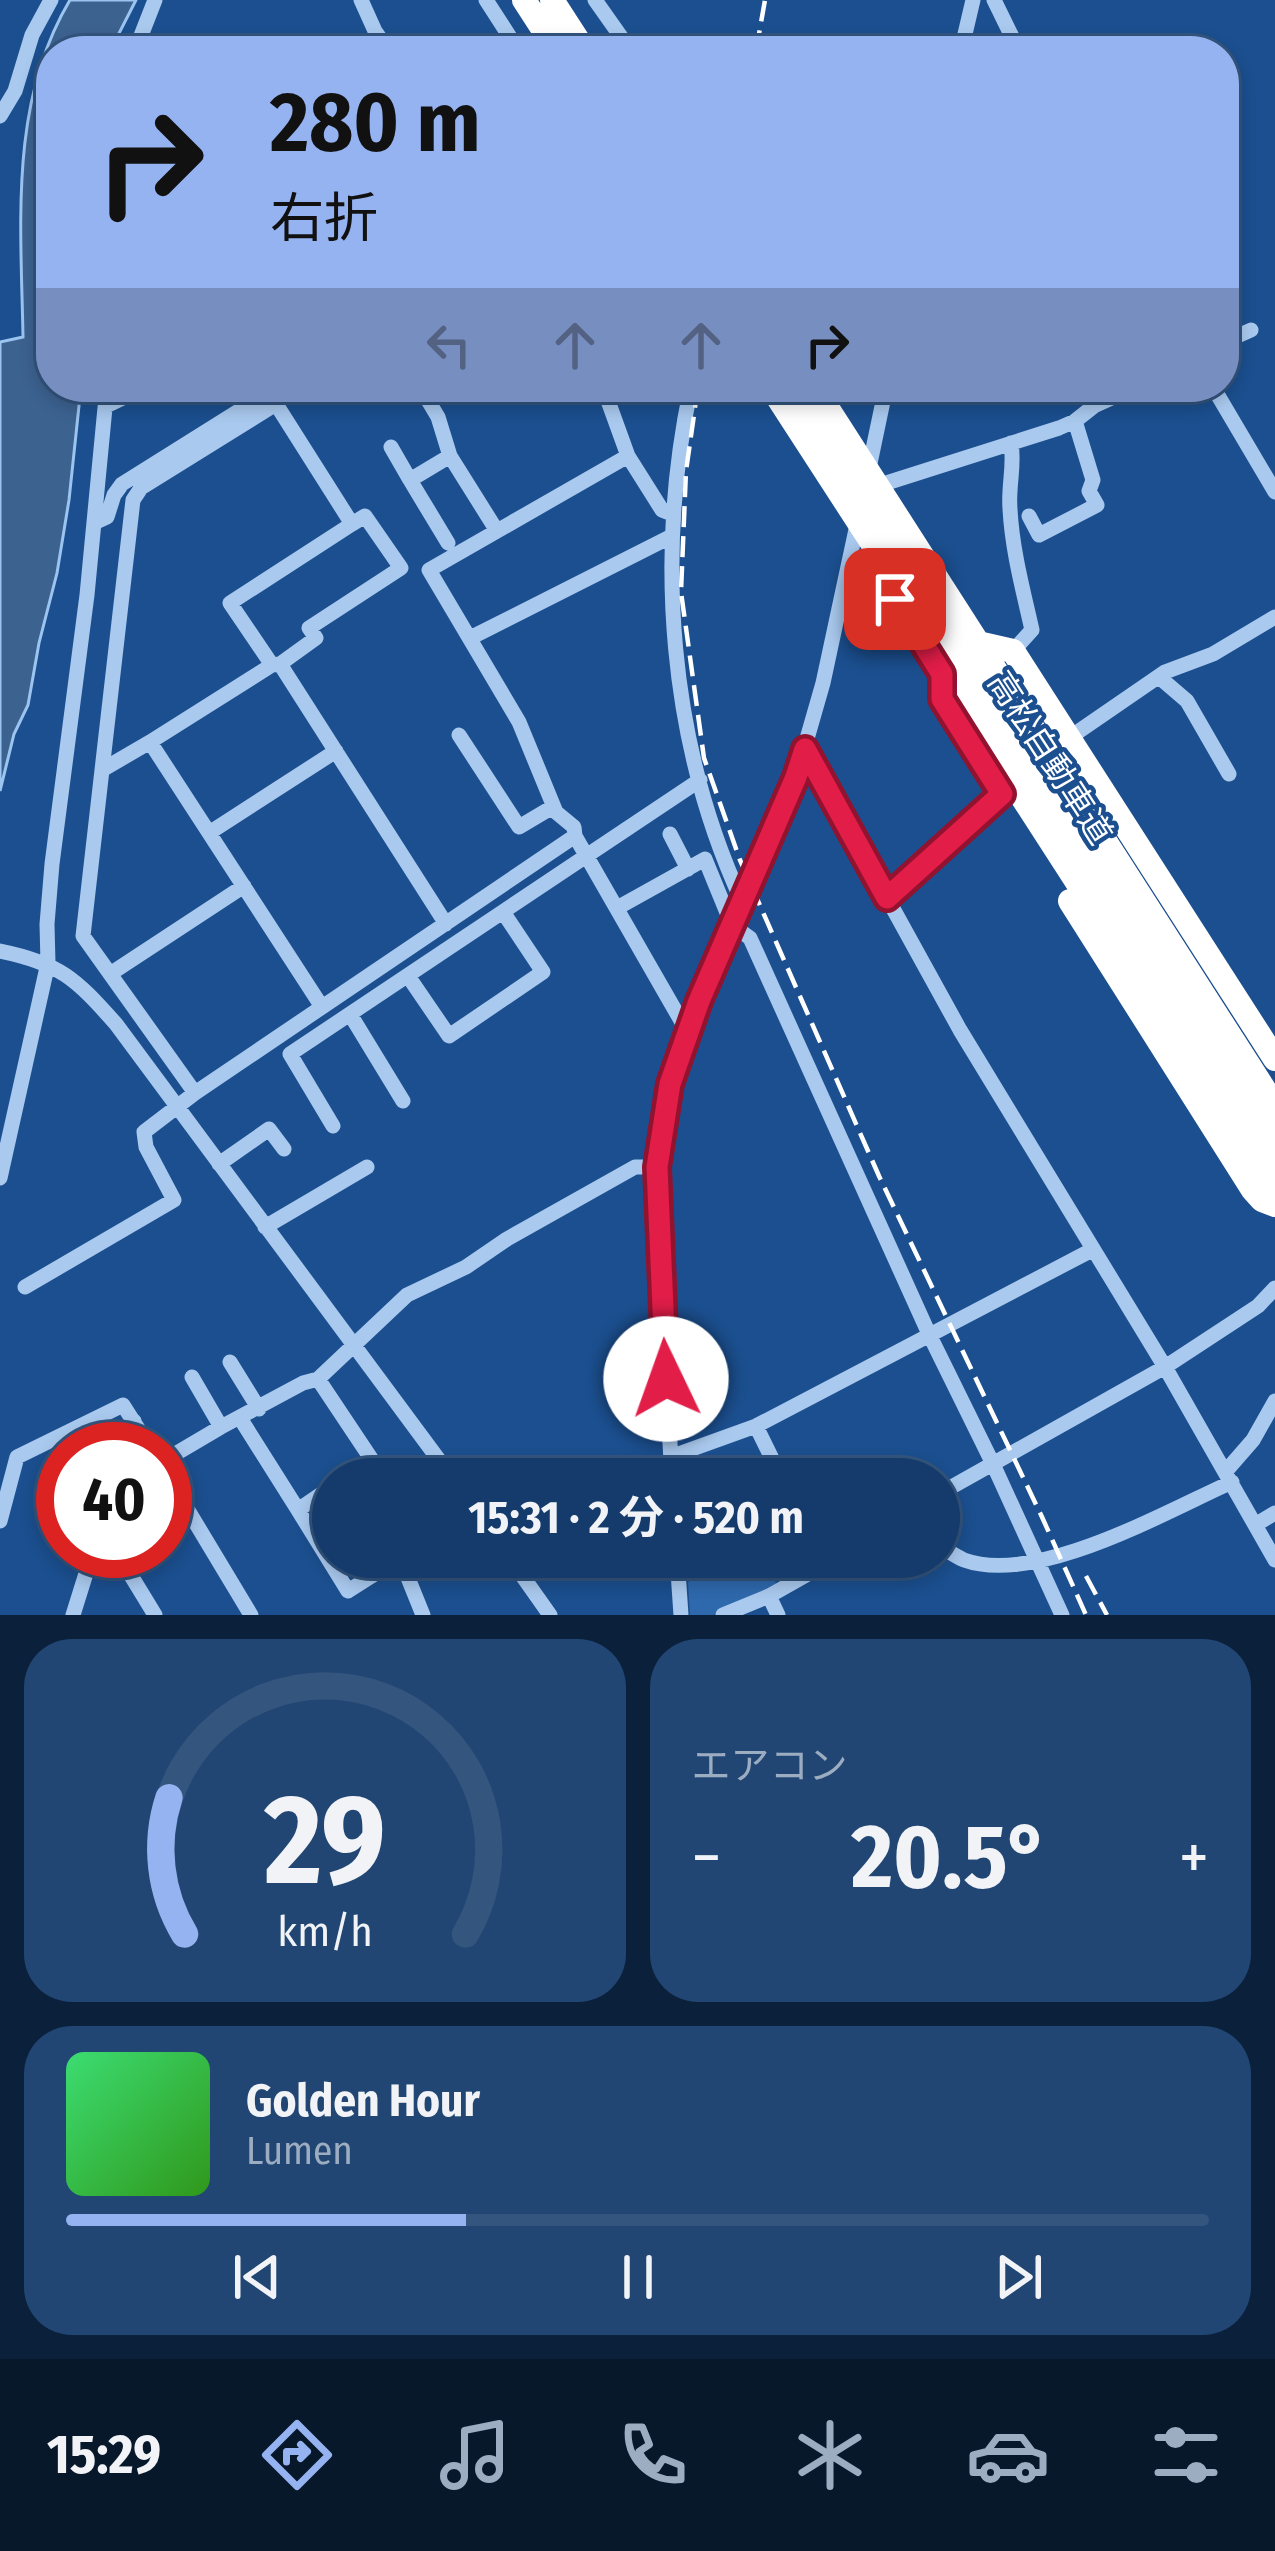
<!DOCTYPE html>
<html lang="ja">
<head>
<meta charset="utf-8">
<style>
  :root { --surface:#143b6b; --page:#214673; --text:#f1f3f6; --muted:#9dadc1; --line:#33557e; --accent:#95b2f1 }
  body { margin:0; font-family:"Fira Sans Condensed","Noto Sans JP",sans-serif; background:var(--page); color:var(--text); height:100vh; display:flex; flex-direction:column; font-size:45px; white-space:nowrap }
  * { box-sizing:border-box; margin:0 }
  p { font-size:39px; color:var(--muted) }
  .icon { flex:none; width:66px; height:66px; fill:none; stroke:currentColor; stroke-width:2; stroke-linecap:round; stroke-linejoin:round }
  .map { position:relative; height:1615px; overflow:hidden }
  .sheet { display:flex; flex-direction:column; gap:24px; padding:24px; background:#0b203b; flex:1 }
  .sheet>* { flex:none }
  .hud { position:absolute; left:36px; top:36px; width:1203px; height:366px; border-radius:48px; box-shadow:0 6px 18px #0003,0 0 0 3px var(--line); background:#95b2f1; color:#111; overflow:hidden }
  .speed { position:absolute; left:36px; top:1422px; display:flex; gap:24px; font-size:60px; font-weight:700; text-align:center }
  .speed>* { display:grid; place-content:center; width:156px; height:156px; border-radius:50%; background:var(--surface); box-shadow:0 6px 18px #0003,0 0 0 3px var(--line); line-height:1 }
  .speed .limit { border:18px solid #d22; background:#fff; color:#111 }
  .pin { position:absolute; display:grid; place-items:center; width:102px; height:102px; color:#fff; margin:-51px; border-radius:24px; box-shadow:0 6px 18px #0006 }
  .me { position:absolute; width:132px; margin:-66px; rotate:357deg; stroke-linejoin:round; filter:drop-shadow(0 0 9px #0008) }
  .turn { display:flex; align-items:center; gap:42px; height:252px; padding:0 36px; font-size:54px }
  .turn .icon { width:156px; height:156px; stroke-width:2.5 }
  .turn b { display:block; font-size:84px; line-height:102px }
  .lanes { display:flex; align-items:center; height:114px; padding:0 36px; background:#0003; justify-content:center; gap:60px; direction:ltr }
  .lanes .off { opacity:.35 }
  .big { font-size:90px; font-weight:700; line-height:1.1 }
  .sheet .card { flex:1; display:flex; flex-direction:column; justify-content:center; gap:18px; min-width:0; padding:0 42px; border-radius:48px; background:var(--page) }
  .sheet .dial { align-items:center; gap:0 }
  .dial svg { height:312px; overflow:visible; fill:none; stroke:var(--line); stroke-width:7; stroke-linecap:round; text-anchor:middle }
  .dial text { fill:var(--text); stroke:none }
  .song { display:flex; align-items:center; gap:36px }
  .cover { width:144px; height:144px; border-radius:18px; background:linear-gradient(135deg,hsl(140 70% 55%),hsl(110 70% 35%)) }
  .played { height:12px; border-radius:6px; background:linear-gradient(90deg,var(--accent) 35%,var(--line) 35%) }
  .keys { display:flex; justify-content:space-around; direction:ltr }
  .heat { display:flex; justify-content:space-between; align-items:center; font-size:66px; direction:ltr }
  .sheet .tiles { flex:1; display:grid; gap:24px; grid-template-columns:1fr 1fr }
  .card:last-child { grid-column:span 2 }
  .trip { position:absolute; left:312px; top:1458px; width:648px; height:120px; border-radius:60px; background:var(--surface); box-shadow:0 6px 18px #0003,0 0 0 3px var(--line); font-weight:700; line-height:120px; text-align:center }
  .dock { display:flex; height:192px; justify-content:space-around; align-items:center; background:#08182b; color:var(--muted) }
  .dock .icon { width:84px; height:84px }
  .dock .current { color:var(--accent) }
  .dock b { font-size:54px; color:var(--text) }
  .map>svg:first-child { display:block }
</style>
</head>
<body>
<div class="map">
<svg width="1275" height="1615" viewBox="0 0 1275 1615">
  <rect width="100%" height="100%" fill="#1b4f8f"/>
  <path fill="#2e69ad" d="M742,1557h23l12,29 -64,29h-23l-2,-33z"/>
  <path fill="#3c6290" stroke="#9cc4f0" stroke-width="3" d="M70,0h66l-26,51h-59v336h30l-12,113 -12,73 -18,70 -11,62 -14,29 -14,57v-449l23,-5c-2,-114 -14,-235 47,-337z"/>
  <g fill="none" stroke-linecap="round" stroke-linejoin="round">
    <path stroke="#a9c9ee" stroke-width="15" d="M361,0l14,31 14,20
      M486,0l33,51
      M595,0l29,41 -2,10
      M994,0l25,51
      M135,51l20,-51
      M961,51l12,-51
      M0,116l15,-25 17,-56 19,-35
      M1224,342l27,-12
      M420,387l18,30 12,39 47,75
      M691,387c-36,170 -22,356 51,514
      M1086,387l8,19
      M1213,387l62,105
      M106,406l40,-19
      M1011,443c4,23 -3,42 -1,66 2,40 13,81 22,121l-19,21
      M391,447l19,33
      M628,456l34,54 10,4
      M868,473l18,-86
      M877,486l182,-58 16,-7 19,-15 42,-19
      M1029,516l10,19 58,-30 -8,-14 4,-11 -18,-59
      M94,523l13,-6 7,-22 8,-11 139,-87 11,-10
      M448,543l-38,-63 40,-24
      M838,614c16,-13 36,-29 57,-15
      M470,638l202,-102
      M280,664l36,-26 -7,-10 92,-60 -36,-52 -13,8
      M1159,677l28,24 42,73
      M459,735l60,92 32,-19 23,19 1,9
      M1069,738l96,-66 48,-18 62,-37
      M150,742l-48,28 -19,166 112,157
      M805,749l155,281 205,337 110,193
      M102,770l31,-270 8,-12 135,-84 76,120 -122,79 42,62
      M556,812l-37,-90 -90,-152 199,-114 -25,-69
      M209,833l127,-82
      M670,834l18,35
      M887,899l115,-105
      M617,908l88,-49 27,66 18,13 179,396 64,130 69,151
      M0,951c60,12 76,28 116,73l337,455
      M110,974l134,-88
      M408,976l41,60 94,-64 -40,-60
      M322,1007l-172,-265 122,-77 8,-1 166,260
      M350,1014l53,87
      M333,1126l-43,-72 410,-274
      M219,1164l50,-35 15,20
      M0,1178l48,-215 -1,-39 5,-60 35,-269 20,-208
      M265,1227l102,-60
      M25,1287l149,-87 -28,-53 -2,-15 51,-39 380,-257 112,195
      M230,1362l29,47
      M192,1377l29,50
      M318,1379l54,81 -28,19
      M240,1418l58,92 35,-24
      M756,1426l26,53
      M125,1449l9,-28
      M670,1457l86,-31 336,-176
      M165,1460l56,-33 82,-44 15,-4 89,-84 59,-28 41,-28 128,-72h22
      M1226,1471l27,-31 22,-39
      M165,1472l86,143
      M672,1479l-14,-253 -1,-59 5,-41 20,-81 114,-268 27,-94 35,-163
      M939,1494l226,-127 93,-61 17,-18
      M298,1510l50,81 52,-33 23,57
      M0,1521l17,-64 106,-52 28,44
      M1255,1525l20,-12
      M939,1546c8,4 16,10 25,14 72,26 201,-48 268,-78
      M116,1551l39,64
      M509,1557l41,58
      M677,1557l4,58
      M769,1596l9,19
      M73,1615l20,-64
      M723,1615l46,-19 69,-39"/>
    <path stroke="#fff" stroke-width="24" d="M524,0l33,51
      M552,0l33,51
      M814,387l461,719
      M978,643l35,8 262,408
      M931,656l344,533
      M1070,901l183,289 9,10 13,5"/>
    <path stroke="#fff" stroke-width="4.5" stroke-dasharray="21 9" stroke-linecap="butt" d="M756,51l9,-51
      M698,387l-12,84 -5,121 23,166 36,102 139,316 163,341 44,98
      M1086,1576l21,39"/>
    <path stroke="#fff" stroke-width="24" d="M771,387l504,778
      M799,387l476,747"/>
  </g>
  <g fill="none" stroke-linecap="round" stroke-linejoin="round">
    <defs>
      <path id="route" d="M666,1379l-9,-212 13,-83 29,-83 97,-224 9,-28 82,149 115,-104 -60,-95v-25l-47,-75"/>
    </defs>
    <use href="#route" stroke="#92132f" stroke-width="30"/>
    <use href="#route" stroke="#e11d48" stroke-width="21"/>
  </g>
  <g text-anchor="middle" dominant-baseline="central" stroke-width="9" stroke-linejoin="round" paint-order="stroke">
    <g font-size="33" fill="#fff" stroke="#1b4f8f">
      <text transform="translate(1050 758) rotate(57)">高松自動車道</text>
    </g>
  </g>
</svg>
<div class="speed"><div class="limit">40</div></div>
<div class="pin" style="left:895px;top:599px;background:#d93025"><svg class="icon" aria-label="arrive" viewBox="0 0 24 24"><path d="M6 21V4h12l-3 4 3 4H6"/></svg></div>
<svg class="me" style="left:666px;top:1379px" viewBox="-20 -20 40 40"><circle r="19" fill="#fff"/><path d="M0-13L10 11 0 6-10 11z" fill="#e11d48"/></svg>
<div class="trip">15:31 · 2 分 · 520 m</div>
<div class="hud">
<div class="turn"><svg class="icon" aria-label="right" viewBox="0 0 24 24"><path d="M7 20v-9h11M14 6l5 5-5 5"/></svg><div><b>280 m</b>右折</div></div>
<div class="lanes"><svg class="icon off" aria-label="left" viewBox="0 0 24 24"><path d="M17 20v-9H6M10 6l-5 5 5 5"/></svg><svg class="icon off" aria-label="ahead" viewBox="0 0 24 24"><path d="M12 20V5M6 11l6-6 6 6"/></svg><svg class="icon off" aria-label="ahead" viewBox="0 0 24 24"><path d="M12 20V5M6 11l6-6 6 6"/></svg><svg class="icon" aria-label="right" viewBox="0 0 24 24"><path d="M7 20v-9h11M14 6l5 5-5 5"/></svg></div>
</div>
</div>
<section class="sheet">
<div class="tiles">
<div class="card dial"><svg viewBox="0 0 100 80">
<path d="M14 69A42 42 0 1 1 86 69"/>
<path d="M14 69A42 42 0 0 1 10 34" stroke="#95b2f1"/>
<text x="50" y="56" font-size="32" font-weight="700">29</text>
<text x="50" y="72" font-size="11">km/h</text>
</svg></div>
<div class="card"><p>エアコン</p>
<div class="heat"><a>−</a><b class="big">20.5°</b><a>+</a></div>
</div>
<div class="card">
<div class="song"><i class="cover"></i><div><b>Golden Hour</b><p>Lumen</p></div></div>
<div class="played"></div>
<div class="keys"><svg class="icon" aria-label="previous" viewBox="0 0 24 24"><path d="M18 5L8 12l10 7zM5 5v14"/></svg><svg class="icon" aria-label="pause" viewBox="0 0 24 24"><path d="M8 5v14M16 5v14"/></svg><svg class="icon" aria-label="next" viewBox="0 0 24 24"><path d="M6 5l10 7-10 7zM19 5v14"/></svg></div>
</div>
</div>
</section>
<nav class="dock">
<b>15:29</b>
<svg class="icon current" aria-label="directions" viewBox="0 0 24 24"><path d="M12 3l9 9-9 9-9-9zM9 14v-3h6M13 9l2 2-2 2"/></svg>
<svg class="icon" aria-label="music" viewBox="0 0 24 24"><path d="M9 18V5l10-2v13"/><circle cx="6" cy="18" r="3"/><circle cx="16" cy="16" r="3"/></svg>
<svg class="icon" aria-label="phone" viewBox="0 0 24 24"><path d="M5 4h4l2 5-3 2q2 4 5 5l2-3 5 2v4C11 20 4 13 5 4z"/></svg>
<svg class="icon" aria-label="climate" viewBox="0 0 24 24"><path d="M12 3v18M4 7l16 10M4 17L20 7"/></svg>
<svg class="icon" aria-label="car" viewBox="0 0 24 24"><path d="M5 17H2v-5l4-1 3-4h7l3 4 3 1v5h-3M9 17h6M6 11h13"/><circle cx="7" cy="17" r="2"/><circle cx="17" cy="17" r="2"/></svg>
<svg class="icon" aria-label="filters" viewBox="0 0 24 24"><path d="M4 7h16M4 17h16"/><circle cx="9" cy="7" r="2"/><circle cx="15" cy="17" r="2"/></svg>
</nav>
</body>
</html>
